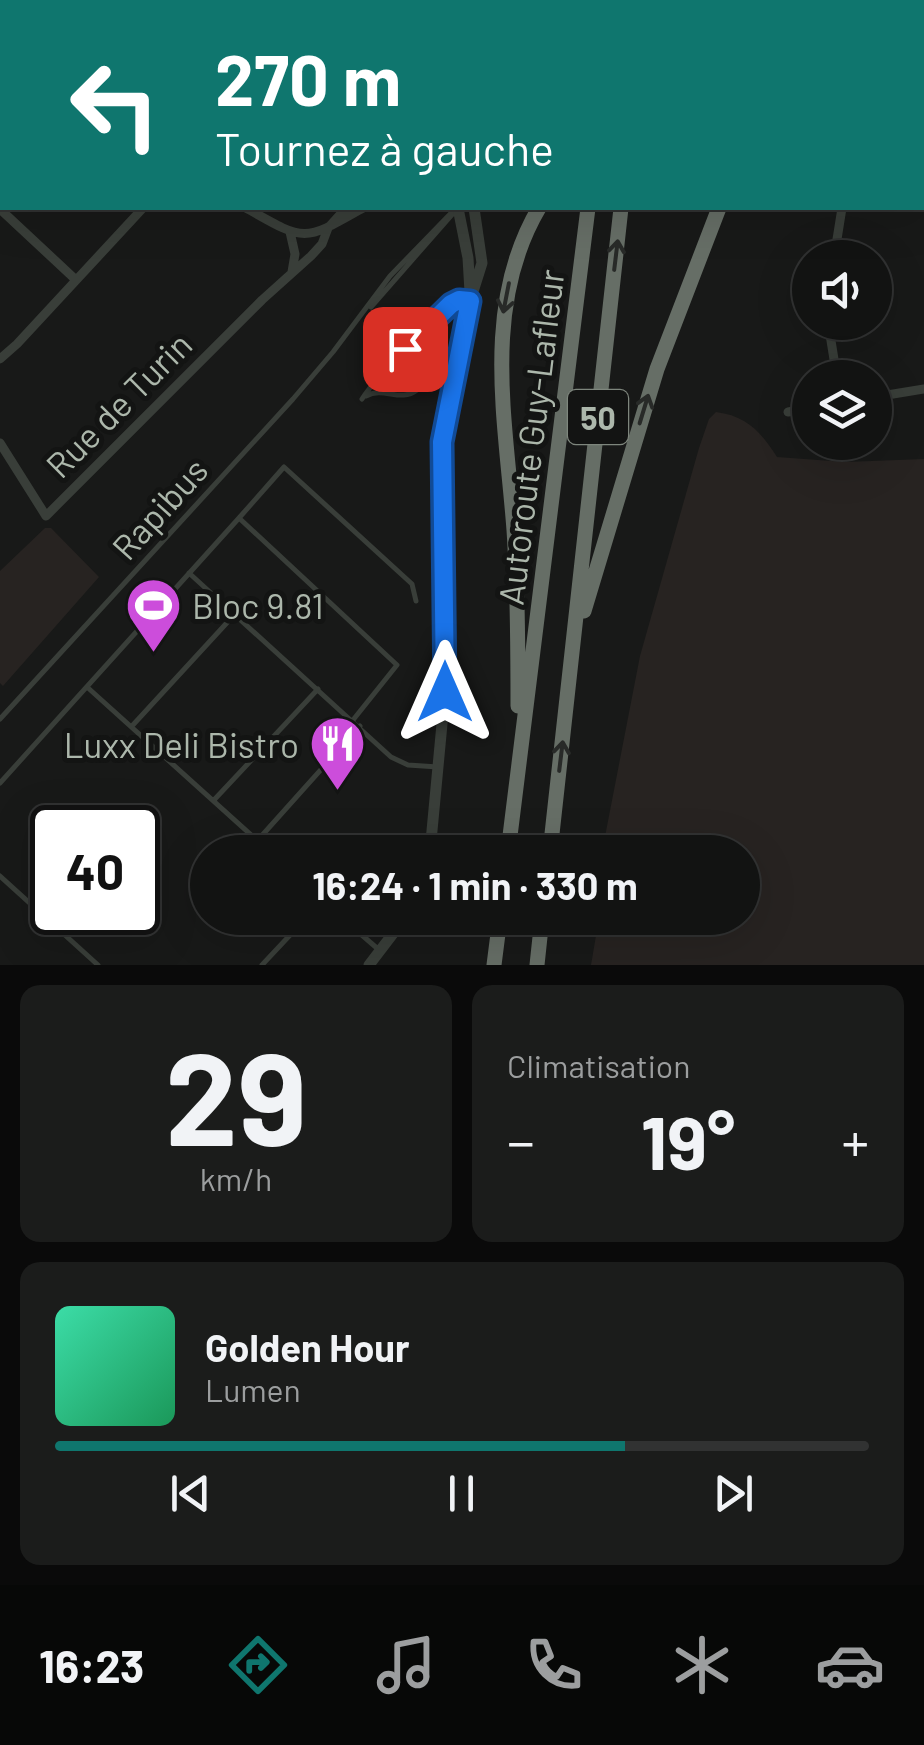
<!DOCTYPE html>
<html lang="fr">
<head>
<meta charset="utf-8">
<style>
  :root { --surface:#121312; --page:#1b1c1b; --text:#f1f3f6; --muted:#9c9e9f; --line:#313232; --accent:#0f766e }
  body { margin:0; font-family:Barlow,sans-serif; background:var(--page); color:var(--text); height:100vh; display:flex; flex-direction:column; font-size:38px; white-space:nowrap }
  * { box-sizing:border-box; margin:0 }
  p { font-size:32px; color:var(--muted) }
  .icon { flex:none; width:55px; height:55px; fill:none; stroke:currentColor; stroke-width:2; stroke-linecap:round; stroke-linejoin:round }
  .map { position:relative; height:965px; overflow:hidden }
  .side { display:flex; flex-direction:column; gap:20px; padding:20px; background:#0a0a0a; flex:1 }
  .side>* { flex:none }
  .hud { position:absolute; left:0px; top:0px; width:925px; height:210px; box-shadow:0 10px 40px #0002,0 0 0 2px var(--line); background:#0f766e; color:#fff; overflow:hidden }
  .controls { position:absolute; left:792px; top:240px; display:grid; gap:20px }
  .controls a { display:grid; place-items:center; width:100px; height:100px; border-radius:50%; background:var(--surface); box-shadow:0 10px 40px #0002,0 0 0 2px var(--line); font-size:50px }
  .speed { position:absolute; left:30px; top:805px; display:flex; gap:20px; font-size:50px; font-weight:700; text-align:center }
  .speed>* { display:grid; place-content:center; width:130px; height:130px; border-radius:50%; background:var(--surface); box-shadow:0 10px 40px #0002,0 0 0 2px var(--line); line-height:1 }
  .speed .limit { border:5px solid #111; border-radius:15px; background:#fff; color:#111 }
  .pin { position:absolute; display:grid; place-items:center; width:85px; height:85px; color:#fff; margin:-42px; border-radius:20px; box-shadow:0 5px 15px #0006 }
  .me { position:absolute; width:110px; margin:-55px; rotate:0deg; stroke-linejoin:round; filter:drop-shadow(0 0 8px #0008) }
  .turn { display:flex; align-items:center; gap:35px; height:210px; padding:0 50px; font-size:45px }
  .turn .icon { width:130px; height:130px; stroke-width:2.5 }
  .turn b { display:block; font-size:70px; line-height:85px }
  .big { font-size:75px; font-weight:700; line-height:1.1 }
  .side .card { flex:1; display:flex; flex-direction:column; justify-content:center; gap:15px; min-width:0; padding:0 35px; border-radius:20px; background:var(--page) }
  .side .dial { align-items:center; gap:0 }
  .dial b { font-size:130px; line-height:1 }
  .song { display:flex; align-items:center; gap:30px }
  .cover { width:120px; height:120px; border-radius:15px; background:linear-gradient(135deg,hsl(160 70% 55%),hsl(150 70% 35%)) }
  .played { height:10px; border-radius:5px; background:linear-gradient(90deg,var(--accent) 70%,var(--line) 70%) }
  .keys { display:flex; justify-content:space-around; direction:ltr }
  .heat { display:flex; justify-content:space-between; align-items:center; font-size:55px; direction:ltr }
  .side .tiles { flex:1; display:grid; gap:20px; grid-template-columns:1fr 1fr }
  .card:last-child { grid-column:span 2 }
  .trip { position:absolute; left:190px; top:835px; width:570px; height:100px; border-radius:50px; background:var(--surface); box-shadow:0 10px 40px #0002,0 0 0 2px var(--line); font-weight:700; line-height:100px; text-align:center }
  .tabs { display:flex; height:160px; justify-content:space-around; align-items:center; background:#070807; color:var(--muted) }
  .tabs .icon { width:70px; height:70px }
  .tabs .active { color:var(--accent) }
  .tabs b { font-size:45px; color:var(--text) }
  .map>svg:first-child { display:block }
</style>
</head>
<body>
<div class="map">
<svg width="924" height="965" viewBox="0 0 924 965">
  <rect width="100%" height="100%" fill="#181918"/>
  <path fill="#272321" d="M716,412c31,4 45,20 61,45l68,5 79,-3v506h-333l8,-47h143v-66h-140l38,-196 59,-208 10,-29z
    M45,528h6l48,49 -96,109 -3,-3v-112z"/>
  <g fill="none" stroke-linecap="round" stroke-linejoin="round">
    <path stroke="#393e39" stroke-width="5" d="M654,2l2,-2
      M371,307l85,-97
      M366,396c18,-10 34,7 51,-6l24,-64 1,-14
      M362,399c13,-21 83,-100 105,-99
      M239,518l45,-51 128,117 4,17
      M189,573l202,184 17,8 30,2
      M87,687l183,165
      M0,719l293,-320 40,-47 57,-76 66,-68
      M132,726l103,-112
      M0,783l239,-265 158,147 -44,55
      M214,800l104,-111
      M257,841l103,-115
      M388,851v1
      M0,876l98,89
      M342,918l36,31
      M366,918h3
      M262,965l44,-47"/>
    <path stroke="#393e39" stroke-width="9" d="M12,0l3,2
      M24,2l2,-2
      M922,19l2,-5
      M922,164l2,17
      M246,208c60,34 57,34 117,0
      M0,209l76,71
      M290,232l5,22 -3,18
      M834,258l8,-50
      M828,322l9,56
      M0,359l17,-15 126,-136
      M875,397l49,-8
      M788,412l22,-4
      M0,443l46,73 216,-216 49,-44 11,-12 6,-16 18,-20"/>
    <path stroke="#393e39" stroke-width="11" d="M458,208l10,50 2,34
      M430,852l15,-160 -2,-250 27,-141 12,-38 -8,-55
      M369,965l36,-47"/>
    <path stroke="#666e66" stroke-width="15" d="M367,0v2
      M385,2v-2
      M612,2v-2
      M645,2l1,-2
      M717,2l2,-2
      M824,2l1,-2
      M584,611l73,-242 62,-161
      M518,706c0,-59 0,-117 -4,-176 -8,-108 -33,-224 25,-322
      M508,852l80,-644
      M550,852l71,-644
      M494,965l6,-47
      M537,965l5,-47"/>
  </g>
  <defs><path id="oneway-shaft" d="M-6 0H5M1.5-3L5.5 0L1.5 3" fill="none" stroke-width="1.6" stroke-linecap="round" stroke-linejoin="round" transform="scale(2.5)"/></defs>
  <g stroke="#282a28">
    <use href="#oneway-shaft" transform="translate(616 255) rotate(-83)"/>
    <use href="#oneway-shaft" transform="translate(506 298) rotate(101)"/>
    <use href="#oneway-shaft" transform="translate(644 409) rotate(-73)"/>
    <use href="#oneway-shaft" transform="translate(561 756) rotate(-83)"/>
  </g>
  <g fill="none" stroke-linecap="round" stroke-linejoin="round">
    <defs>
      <path id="route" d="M405,349l46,-45 8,-4 11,1 -28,141 3,250"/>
    </defs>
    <use href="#route" stroke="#114b97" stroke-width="25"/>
    <use href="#route" stroke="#1a73e8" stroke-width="18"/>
  </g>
  <defs>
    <symbol id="stadium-pin" viewBox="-11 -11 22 30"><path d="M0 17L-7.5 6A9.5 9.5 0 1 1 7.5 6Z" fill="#cc4ddb" stroke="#131413"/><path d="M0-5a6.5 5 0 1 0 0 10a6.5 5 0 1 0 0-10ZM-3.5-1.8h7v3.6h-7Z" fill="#fff"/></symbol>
    <symbol id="restaurant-pin" viewBox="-11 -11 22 30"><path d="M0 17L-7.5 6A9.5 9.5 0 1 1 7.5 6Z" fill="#cc4ddb" stroke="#131413"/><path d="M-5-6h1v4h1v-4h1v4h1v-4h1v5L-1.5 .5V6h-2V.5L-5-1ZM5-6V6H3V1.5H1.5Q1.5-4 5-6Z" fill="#fff"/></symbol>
  </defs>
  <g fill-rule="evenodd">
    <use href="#stadium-pin" x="122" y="574" width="63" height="86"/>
    <use href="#restaurant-pin" x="306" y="712" width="63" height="86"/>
  </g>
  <g text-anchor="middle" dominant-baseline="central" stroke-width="10" stroke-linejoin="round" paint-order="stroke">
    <rect fill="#131413" stroke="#7e867d" stroke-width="2.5" x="568" y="390" width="60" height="54" rx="8"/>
    <g font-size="32" font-weight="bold" fill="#acb7ab">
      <text x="598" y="417">50</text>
    </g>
    <g font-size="35" fill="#acb7ab" stroke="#131413">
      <text transform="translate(118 404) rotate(-45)">Rue de Turin</text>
      <text transform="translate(530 437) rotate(-83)">Autoroute Guy-Lafleur</text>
      <text transform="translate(159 508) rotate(-48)">Rapibus</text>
    </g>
    <g font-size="35" fill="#acb7ab" stroke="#131413" text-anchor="start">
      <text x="192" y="605">Bloc 9.81</text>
      <text x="299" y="744" text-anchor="end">Luxx Deli Bistro</text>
    </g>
  </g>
</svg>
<div class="controls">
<a><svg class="icon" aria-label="sound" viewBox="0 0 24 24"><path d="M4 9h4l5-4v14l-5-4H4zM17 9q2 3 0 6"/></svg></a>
<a><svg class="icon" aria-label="layers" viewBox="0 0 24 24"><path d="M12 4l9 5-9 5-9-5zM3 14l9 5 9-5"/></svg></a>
</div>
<div class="speed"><div class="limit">40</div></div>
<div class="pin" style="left:405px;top:349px;background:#d93025"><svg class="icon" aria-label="arrive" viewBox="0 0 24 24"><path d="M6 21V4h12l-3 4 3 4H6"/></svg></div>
<svg class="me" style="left:445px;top:692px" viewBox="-20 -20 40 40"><path d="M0-17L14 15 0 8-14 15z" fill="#1a73e8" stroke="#fff" stroke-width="4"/></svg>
<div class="trip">16:24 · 1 min · 330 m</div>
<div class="hud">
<div class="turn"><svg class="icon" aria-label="left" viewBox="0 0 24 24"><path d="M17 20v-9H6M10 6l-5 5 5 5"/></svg><div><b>270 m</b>Tournez à gauche</div></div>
</div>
</div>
<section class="side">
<div class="tiles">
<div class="card dial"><b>29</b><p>km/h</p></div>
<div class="card"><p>Climatisation</p>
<div class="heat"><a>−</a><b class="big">19°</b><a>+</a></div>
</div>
<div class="card">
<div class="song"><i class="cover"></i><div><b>Golden Hour</b><p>Lumen</p></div></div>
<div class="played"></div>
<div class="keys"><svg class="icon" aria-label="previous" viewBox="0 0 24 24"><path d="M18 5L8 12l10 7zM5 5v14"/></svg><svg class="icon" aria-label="pause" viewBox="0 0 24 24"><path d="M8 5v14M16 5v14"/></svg><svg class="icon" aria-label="next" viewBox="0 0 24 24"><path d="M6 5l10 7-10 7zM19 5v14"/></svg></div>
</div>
</div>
</section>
<nav class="tabs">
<b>16:23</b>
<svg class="icon active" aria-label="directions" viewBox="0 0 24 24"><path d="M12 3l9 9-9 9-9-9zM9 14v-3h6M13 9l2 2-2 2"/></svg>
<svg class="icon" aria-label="music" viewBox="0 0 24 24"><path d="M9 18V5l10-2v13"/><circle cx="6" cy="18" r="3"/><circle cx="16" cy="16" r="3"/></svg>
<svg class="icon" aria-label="phone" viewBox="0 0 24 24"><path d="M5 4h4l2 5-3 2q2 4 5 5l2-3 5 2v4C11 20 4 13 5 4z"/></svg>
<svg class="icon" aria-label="climate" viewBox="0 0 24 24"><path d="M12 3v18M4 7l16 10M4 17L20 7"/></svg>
<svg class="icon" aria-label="car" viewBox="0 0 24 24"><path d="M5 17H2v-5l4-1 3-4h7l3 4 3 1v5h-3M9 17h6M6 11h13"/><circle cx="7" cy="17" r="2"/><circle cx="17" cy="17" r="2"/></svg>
</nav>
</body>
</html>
